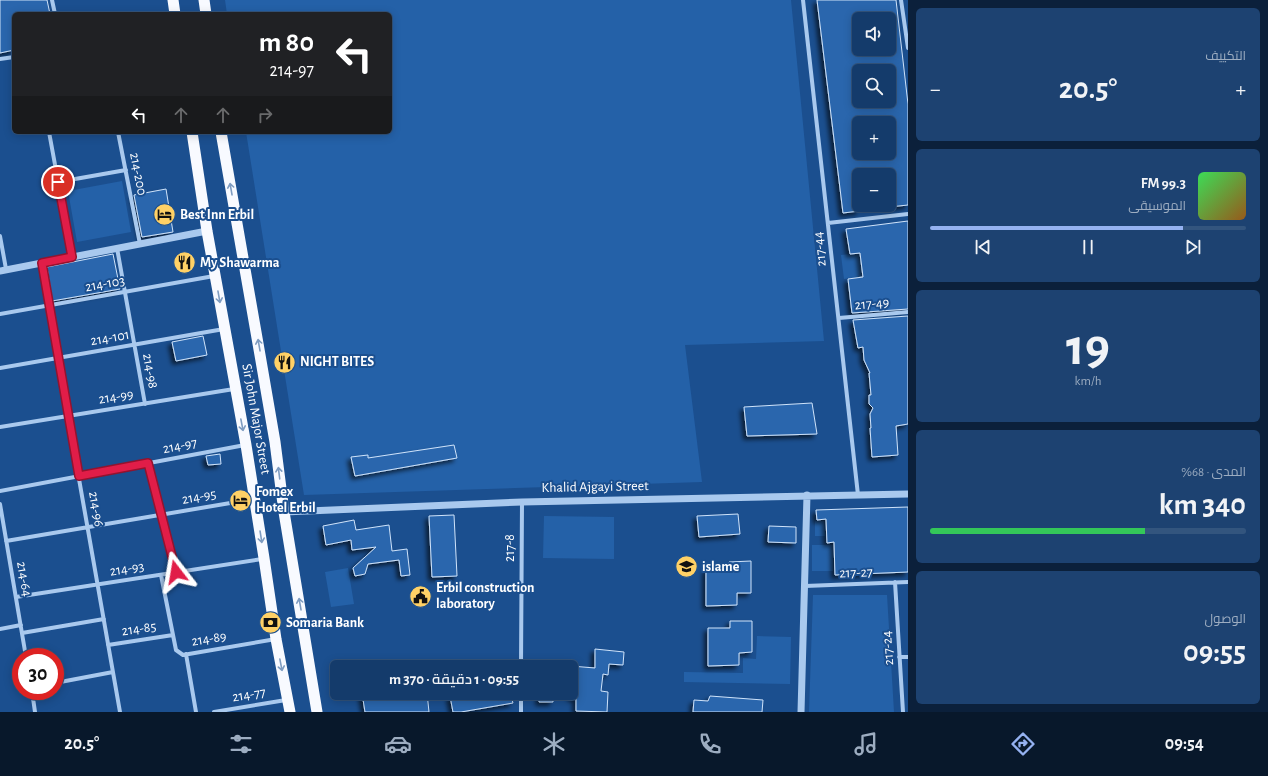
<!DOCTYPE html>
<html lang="ar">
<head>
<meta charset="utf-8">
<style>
  :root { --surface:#143b6b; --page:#1d4271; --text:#f1f3f6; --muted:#9dadc1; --line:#33557e; --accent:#95b2f1 }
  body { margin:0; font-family:"Alegreya Sans",Cairo,sans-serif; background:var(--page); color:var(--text); direction:rtl; height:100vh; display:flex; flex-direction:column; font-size:15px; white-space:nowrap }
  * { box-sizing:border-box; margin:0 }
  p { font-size:13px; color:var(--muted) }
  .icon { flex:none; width:22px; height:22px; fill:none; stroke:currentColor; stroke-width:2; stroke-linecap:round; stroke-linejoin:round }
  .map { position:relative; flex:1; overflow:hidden; direction:ltr }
  .details { display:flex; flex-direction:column; gap:8px; padding:8px; background:#0b203b; width:360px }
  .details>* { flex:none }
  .banner { position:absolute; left:12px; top:12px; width:380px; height:122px; border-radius:6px; box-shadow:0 2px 10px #0003,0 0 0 1px var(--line); direction:rtl; background:#202124; color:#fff; overflow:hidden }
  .controls { position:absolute; left:852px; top:12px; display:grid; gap:8px }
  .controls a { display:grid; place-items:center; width:44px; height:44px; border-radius:6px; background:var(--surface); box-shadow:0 2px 10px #0003,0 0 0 1px var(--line); font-size:20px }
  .speed { position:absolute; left:12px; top:648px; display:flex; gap:8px; font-size:20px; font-weight:700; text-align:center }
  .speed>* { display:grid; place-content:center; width:52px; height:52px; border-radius:50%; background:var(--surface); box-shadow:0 2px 10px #0003,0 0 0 1px var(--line); line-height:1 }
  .speed .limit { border:6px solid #d22; background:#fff; color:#111 }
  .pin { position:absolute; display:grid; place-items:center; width:34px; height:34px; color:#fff; margin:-17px; border:2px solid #fff; border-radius:50%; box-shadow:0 1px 4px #0007 }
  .me { position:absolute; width:44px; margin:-22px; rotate:346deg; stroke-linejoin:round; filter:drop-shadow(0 0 3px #0008) }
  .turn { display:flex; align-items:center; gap:14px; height:84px; padding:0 12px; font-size:18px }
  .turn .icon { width:52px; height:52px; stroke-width:2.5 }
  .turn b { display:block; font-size:28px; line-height:34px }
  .lanes { display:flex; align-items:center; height:38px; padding:0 12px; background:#0003; justify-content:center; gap:20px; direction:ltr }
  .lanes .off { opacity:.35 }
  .big { font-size:30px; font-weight:600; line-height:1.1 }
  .details .widget { flex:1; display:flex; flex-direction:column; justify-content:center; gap:6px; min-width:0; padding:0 14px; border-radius:6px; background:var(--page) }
  .details .dial { align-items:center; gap:0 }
  .dial b { font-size:52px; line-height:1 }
  .song { display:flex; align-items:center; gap:12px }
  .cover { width:48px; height:48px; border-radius:6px; background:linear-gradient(135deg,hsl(130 70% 55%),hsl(30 70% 35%)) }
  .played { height:4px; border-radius:2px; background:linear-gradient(90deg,var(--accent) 80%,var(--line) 80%) }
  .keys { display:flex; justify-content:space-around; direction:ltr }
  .heat { display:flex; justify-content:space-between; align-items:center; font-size:22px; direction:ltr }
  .charge { height:6px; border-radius:3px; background:linear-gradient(90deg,#34c759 68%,var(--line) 0) }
  .trip { position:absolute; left:330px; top:660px; width:248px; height:40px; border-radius:6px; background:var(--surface); box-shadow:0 2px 10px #0003,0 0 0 1px var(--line); font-weight:600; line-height:40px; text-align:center; direction:rtl }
  .dock { display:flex; height:64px; justify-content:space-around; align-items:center; background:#08182b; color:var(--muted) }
  .dock .icon { width:28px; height:28px }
  .dock .active { color:var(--accent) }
  .dock b { font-size:18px; color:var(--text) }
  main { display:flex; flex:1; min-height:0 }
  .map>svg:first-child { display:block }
</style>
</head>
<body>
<main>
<section class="details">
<div class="widget"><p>التكييف</p>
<div class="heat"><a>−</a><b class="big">20.5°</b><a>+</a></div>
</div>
<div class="widget">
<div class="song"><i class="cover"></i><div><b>99.3 FM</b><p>الموسيقى</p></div></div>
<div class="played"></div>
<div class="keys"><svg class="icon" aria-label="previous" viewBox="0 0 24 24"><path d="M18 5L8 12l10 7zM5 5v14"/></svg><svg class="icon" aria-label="pause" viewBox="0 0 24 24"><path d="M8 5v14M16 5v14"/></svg><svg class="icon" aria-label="next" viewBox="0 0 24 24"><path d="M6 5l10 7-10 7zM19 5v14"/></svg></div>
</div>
<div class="widget dial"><b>19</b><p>km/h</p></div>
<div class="widget"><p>المدى · 68%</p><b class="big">340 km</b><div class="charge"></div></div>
<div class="widget"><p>الوصول</p><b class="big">09:55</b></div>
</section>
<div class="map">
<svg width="908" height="712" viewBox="0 0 908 712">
  <defs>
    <filter id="shadow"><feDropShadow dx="-3.5" dy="3.5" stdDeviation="2" flood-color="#0009"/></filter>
  </defs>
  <rect width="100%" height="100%" fill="#1b4f8f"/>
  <path fill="#2461a8" d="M225,0h566l33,341 -139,4 17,137 -398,13 -58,-363h144v-118h-163z
    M122,181l9,51 -54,10 -9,-51z
    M860,253l3,24 -19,2 -3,-24z
    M544,516l70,1v42l-71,-1z
    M815,521h9l1,15h-10z
    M812,545h21v26h-21z
    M348,568l6,36 -23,3 -6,-35z
    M813,595h74l7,117h-85z
    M757,636l34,1 -1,47 -106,-2v-10l59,1v-15l13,1z"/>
  <path fill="#2a66ad" stroke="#cfe3fa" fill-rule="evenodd" filter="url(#shadow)" d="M0,0h47l3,14h-36v36l-14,3z
    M817,0h79l12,104v101l-19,2v-32h-30v36l-16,2zM859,19h30v30h-30zM859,71h30v30h-30zM859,123h30v30h-30z
    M166,189l7,43 -31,5 -8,-42z
    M908,221v88l-56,4 -4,-34 15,-2 -3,-24 -10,1 -4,-25z
    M113,254l7,35 -68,12 -5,-34z
    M908,316v108l-12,2 2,29 -26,2 -2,-29h1l-1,-14 3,-6 -4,-4v-9h2l-2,-22h1l-6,-13 -1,-13 -5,1 -5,-28z
    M203,336l4,19 -31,6 -4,-19z
    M812,403l5,31 -70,2 -3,-29z
    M454,445l3,13 -102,18 -4,-19 17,-2v3z
    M220,454l1,10 -13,1 -2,-9z
    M908,507v65l-73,3 -1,-33 -7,1 -1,-24 -9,1 -1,-10z
    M738,514l2,20 -41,3 -2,-21z
    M454,515l3,61 -25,1 -3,-61z
    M354,520l2,10 33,-5 3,26 15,-2 3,26 -9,1 -2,-16 -31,4 -3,10 -10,2 -2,-8 23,-21 -24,3 -1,-10 -25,5 -3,-19z
    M769,526l27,1v16l-28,-1z
    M751,561v32h-14v12l-31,1v-37h23v-7z
    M730,621h22v31l-13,1v12l-31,1v-38h22z
    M595,649l29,3 -1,13 -14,-1 -1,11 -5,-1 -2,17 7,1 -1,20 -31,-1v-13l-5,-1v-31l24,2z
    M362,693h65l2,19h-64z
    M495,693h15l3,10 -52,9h-8l-3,-16 8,-2v6z
    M540,693h13v9h-14z
    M710,696l53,4 -1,12h-69l1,-12 14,1z"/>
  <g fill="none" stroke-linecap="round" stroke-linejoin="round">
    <path stroke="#a9c9ee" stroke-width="4" d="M52,0l3,14
      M803,0l55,495
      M901,0l7,48
      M0,59l14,-2
      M49,132l23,125
      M118,132l22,112
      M58,182l68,-12
      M828,223l80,-9
      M0,236l6,33
      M117,248l28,156
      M41,263l79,449
      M0,314l214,-38
      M839,318l69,-6
      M0,368l224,-39
      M0,427l234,-38
      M148,463l28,109
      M0,491l245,-46
      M0,504l26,153
      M6,541l248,-42
      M161,575l15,75 7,5 93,-16
      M895,582l8,130
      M805,586l103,-4
      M16,597l246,-38
      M0,629l21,-4
      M22,633l82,-14
      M108,645l65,-10
      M186,654l10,58
      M899,657h9
      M521,667l1,-165
      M55,683l58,-11
      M32,691l3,21
      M214,712l72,-12
      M521,712v-19"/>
    <path stroke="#a9c9ee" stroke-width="7" d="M0,271l207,-40
      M284,512l238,-10 386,-8
      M801,712l6,-217"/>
    <path stroke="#f8faff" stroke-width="11" d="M173,0l2,14
      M204,0l2,14
      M192,132l15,99 39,214 18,113 12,81 14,73
      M221,132l39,223 15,87 9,70 33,200"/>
  </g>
  <defs><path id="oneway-shaft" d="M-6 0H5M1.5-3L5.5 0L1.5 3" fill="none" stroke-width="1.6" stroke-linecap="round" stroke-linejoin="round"/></defs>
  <g stroke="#7e9cc1">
    <use href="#oneway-shaft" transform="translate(231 189) rotate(-100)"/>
    <use href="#oneway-shaft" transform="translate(219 297) rotate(80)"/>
    <use href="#oneway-shaft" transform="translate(259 345) rotate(-100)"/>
    <use href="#oneway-shaft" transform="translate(242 425) rotate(79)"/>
    <use href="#oneway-shaft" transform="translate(279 473) rotate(-97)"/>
    <use href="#oneway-shaft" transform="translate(261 537) rotate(81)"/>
    <use href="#oneway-shaft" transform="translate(300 604) rotate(-100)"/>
    <use href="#oneway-shaft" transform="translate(281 665) rotate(79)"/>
  </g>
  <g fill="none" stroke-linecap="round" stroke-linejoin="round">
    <defs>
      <path id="route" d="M58,182l14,75 -30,6 37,213 69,-13 28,109"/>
    </defs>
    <use href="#route" stroke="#92132f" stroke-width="10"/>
    <use href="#route" stroke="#e11d48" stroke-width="7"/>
  </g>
  <defs>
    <symbol id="hotel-disc" viewBox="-11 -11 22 22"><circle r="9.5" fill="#ffd166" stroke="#1b4f8f"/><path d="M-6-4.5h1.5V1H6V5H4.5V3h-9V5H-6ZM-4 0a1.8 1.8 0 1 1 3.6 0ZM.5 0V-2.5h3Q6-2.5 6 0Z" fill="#111"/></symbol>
    <symbol id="restaurant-disc" viewBox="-11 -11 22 22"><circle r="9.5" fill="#ffd166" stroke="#1b4f8f"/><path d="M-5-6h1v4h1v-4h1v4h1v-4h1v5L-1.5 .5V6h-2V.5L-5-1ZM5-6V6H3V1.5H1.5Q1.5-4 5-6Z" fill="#111"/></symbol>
    <symbol id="school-disc" viewBox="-11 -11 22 22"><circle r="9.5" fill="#ffd166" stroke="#1b4f8f"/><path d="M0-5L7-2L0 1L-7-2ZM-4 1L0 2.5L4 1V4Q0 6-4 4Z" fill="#111"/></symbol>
    <symbol id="civic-disc" viewBox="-11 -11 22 22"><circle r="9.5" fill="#ffd166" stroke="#1b4f8f"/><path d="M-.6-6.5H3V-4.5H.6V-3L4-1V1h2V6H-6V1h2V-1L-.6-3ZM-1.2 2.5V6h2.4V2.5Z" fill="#111"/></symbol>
    <symbol id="bank-disc" viewBox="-11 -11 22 22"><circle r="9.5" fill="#ffd166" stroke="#1b4f8f"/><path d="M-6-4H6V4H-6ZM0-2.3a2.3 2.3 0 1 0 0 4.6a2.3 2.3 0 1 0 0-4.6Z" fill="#111"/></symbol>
  </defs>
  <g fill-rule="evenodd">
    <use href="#hotel-disc" x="152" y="202" width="25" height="25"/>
    <use href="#restaurant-disc" x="172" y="250" width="25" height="25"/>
    <use href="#restaurant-disc" x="272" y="350" width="25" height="25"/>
    <use href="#hotel-disc" x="228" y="488" width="25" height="25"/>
    <use href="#school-disc" x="674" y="554" width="25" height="25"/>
    <use href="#civic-disc" x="408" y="584" width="25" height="25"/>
    <use href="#bank-disc" x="258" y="610" width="25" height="25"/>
  </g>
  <g text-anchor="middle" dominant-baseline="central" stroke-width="4" stroke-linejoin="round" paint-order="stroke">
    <g font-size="14" fill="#fff" stroke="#1b4f8f">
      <text transform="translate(138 174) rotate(79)">214-200</text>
      <text transform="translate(820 249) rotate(-96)">217-44</text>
      <text transform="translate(105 284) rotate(-10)">214-103</text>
      <text transform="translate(872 304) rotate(-5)">217-49</text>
      <text transform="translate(110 338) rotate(-10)">214-101</text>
      <text transform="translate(150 371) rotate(80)">214-98</text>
      <text transform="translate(116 397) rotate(-9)">214-99</text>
      <text transform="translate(256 419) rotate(80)">Sir John Major Street</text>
      <text transform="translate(180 446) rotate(-11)">214-97</text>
      <text transform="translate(595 487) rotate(-1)">Khalid Ajgayi Street</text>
      <text transform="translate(199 497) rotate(-10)">214-95</text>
      <text transform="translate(96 509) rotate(80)">214-96</text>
      <text transform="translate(510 548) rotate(-90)">217-8</text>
      <text transform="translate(127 569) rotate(-9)">214-93</text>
      <text transform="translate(856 573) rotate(-2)">217-27</text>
      <text transform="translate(24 579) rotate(80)">214-64</text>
      <text transform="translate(139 629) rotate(-8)">214-85</text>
      <text transform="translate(209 639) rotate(-9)">214-89</text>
      <text transform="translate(888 648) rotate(-94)">217-24</text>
      <text transform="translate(249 695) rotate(-9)">214-77</text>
    </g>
    <g font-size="14" font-weight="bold" fill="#fff" stroke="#1b4f8f" text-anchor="start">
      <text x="180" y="215">Best Inn Erbil</text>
      <text x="200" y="263">My Shawarma</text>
      <text x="300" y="362">NIGHT BITES</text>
      <text x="256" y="492">Fomex<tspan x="256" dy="16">Hotel Erbil</tspan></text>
      <text x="702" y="567">islame</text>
      <text x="436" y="588">Erbil construction<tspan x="436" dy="16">laboratory</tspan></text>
      <text x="286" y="623">Somaria Bank</text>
    </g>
  </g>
</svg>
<div class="controls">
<a><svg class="icon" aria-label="sound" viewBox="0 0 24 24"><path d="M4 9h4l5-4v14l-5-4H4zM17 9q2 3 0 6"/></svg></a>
<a><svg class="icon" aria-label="search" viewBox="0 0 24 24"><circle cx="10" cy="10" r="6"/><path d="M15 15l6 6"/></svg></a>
<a>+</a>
<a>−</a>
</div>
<div class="speed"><div class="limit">30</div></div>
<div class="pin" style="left:58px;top:182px;background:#d93025"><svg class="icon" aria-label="arrive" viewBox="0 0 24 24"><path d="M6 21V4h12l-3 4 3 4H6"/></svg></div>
<svg class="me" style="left:176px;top:572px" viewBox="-20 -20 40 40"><path d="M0-17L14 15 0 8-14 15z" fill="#e11d48" stroke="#fff" stroke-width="4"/></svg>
<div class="trip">09:55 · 1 دقيقة · 370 m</div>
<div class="banner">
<div class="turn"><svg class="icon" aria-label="left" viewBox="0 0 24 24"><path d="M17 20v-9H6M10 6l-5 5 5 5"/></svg><div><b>80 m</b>214-97</div></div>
<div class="lanes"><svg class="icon" aria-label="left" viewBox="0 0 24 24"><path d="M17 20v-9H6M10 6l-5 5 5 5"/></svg><svg class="icon off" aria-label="ahead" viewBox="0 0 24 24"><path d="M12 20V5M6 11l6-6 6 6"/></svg><svg class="icon off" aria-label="ahead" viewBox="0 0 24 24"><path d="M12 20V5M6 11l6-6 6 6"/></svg><svg class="icon off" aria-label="right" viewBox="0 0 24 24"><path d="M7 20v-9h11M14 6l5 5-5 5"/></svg></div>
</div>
</div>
</main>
<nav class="dock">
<b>09:54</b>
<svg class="icon active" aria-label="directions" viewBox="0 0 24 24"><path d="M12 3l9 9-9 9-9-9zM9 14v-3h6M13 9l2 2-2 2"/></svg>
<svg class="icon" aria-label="music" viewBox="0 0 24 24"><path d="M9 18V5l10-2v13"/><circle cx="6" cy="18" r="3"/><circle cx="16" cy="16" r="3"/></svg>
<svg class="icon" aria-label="phone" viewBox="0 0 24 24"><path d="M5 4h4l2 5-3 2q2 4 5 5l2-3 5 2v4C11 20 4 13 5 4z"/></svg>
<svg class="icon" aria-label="climate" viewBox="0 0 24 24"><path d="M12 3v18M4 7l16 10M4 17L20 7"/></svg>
<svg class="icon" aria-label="car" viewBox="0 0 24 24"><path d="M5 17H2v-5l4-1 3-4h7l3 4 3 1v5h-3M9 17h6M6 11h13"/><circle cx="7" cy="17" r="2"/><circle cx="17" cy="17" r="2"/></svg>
<svg class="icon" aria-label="filters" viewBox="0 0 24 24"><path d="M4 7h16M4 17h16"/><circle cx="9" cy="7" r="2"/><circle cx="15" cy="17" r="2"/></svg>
<b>20.5°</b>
</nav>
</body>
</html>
